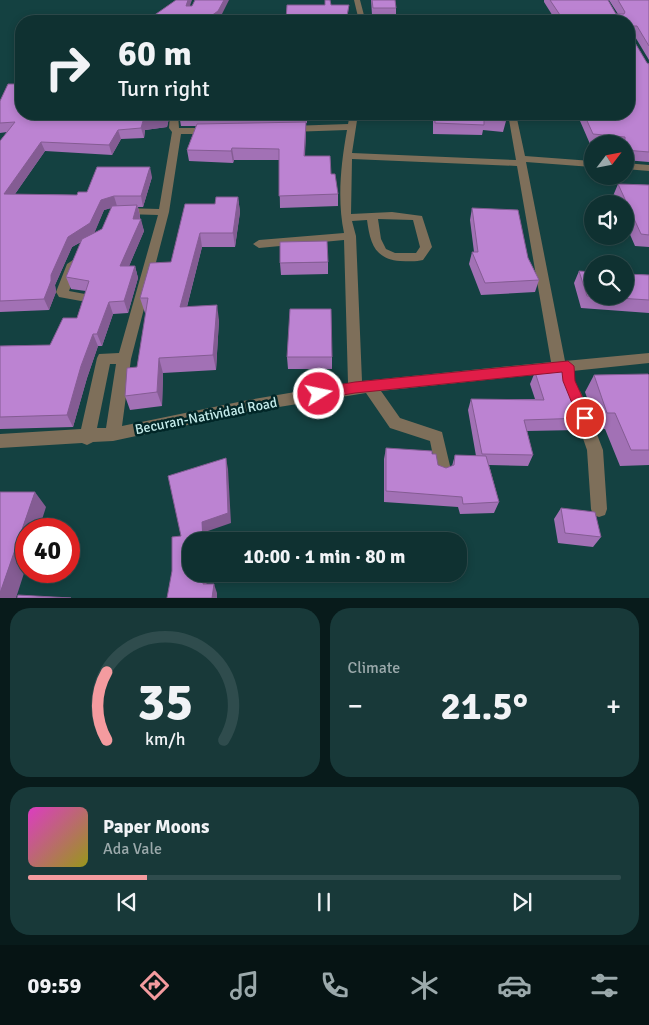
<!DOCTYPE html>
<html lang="en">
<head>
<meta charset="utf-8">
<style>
  :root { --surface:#0f3131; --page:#183939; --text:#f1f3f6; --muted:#9ba9ab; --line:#2f4c4d; --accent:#f49b9f }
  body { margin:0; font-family:Signika,sans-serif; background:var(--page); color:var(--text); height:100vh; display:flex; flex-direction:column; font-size:19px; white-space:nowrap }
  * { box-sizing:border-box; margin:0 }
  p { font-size:16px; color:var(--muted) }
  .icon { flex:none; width:28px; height:28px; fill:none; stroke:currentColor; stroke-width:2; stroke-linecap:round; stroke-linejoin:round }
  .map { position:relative; height:598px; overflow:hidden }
  .drawer { display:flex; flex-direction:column; gap:10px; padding:10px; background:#081b1b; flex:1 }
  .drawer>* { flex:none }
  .guide { position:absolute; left:15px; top:15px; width:620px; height:105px; border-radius:20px; box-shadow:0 2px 8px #0003,0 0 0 1px var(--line); background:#0f3131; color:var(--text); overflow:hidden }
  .needle { width:32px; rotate:58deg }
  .buttons { position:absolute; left:584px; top:135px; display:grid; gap:10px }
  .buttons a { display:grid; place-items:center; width:50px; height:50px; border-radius:50%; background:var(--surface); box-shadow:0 2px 8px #0003,0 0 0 1px var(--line); font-size:25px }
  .speed { position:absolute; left:15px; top:518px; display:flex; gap:10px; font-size:25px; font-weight:700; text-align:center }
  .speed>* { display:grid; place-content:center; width:65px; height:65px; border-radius:50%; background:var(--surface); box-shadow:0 2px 8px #0003,0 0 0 1px var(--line); line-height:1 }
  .speed .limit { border:8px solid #d22; background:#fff; color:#111 }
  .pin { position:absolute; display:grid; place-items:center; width:42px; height:42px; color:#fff; margin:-21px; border:2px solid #fff; border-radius:50%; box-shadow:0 1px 5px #0007 }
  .me { position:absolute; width:55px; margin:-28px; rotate:80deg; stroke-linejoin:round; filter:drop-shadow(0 0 4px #0008) }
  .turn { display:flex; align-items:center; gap:18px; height:105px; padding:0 20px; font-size:22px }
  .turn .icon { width:65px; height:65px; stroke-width:2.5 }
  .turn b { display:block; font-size:35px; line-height:42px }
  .big { font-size:38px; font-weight:700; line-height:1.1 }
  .drawer .tile { flex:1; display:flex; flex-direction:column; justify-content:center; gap:8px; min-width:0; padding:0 18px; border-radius:20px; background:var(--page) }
  .drawer .dial { align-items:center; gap:0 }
  .dial svg { height:130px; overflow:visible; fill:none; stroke:var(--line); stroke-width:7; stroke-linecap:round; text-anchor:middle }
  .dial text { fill:var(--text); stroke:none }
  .song { display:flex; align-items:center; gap:15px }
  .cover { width:60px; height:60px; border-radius:8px; background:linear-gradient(135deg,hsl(310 70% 55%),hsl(60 70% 35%)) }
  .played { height:5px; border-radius:2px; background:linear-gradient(90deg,var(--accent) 20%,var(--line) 20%) }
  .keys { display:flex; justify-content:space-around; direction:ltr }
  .heat { display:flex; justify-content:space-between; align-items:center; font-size:28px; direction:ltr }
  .drawer .tiles { flex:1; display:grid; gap:10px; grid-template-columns:1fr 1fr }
  .tile:last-child { grid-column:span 2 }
  .trip { position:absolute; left:182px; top:532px; width:285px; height:50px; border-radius:20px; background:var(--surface); box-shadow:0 2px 8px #0003,0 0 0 1px var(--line); font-weight:700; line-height:50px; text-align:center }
  .tabs { display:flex; height:80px; justify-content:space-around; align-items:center; background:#061414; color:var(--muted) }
  .tabs .icon { width:35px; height:35px }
  .tabs .active { color:var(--accent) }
  .tabs b { font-size:22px; color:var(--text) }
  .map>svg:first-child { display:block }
</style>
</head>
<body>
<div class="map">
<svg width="649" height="598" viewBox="0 0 649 598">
  <rect width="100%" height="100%" fill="#144141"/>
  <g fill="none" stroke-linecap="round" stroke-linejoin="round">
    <path fill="#7e6f5a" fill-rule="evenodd" d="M354,0h6l5,19h14l3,2h-23z
      M170,114h8l1,14h31l5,3 -5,3h-29l-12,78 -38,147 -9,67 126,-26 100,-17 -4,-143 -85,8 -6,-4 6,-4 85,-7c-7,-33 -3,-70 3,-103l-57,2 -5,-3 5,-3 58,-2 2,-10h8l-6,39 164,7 -8,-46h8l9,42 67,5v6l-66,-5 39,199 84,-8v10l-268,28 19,27 42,14 9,38 -2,5 -6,2 -6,-2 -7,-34 -40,-13 -24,-35 -118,19 -135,29 -20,1 -6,3 -5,-2 -82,5v-14l81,-5 16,-71 2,-4 20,-1 39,-138 -34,-1 -5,-3 5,-3 35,1 13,-77 -3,-4zM352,159l165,7 34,196 -189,19 -6,-145 -4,-15 15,-1c3,22 7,39 33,41 7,0 16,1 23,-1l9,-13 -10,-31 -30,-4 -41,2zM378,219l35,1 7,27 -4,6h-21l-9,-4 -5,-10zM110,364h6l-10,64h-9z
      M625,163l24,2v6l-24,-2z
      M73,260l6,4 -10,27 16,3 2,3 -2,3 -4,1 -22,-4 -3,-5 11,-28z
      M575,389l5,2 2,4 21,55 4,59 -2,6 -6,2 -6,-2 -2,-6 -4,-59 -19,-55 2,-4z"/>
  </g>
  <path fill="#a271b5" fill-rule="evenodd" d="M371,0h24l1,8v7h-24z
    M544,0h6l68,14 -9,-14h40v60l-15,-25h-3v1l16,27 2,1v98l-24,-2v-16h-35l-13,-30h52v-93h-73l-12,-19z
    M0,101l21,13h149l-3,13 -22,3 -1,8 -23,1 -9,16 -67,-4 -30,43 62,1 10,-3 65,-15 -9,30h-5l2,9v3l4,12 -15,35h6l3,12 -10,35 -15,1 -11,32h-4l-11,32 -14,49 -73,2v-83l50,-1 27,-27 9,-27 -15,-2 -5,-12 15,-35 -9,5 -17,38 1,7 -7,18 -49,2v-171l7,-9 -7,1zM111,208l-9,21 -8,4 10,-23z
    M179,114h128v9h-1l-1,33 26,18 7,20v12l-58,2 -1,-48h-45l-1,3 -44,-2 -2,-11 9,-24h-15z
    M433,114h71l2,7 -3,11 -20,-2 -1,5 -49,-1z
    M618,184l31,1v62l-14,-1 -10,-23v-19h-8l-4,-8z
    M238,197l2,15 -5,35h-33l-15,60 32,13 -3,50 -53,3 -1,33 -32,4 -5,-14 12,-29 9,-54h-1l-5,-15 31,-36 44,-58z
    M472,208l56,50 11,22 -4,12 -54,3 -12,-31 3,-12h2l-4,-32z
    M328,262v12l-47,1 -1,-12z
    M579,271l70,4v38l-68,-5 -7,-25z
    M287,357h45v12h-44z
    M535,372l49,46 -6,12 -51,1 6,24 -5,11 -39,-1 10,37 -5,11 -34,1 -2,-7 -74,-5v-43l2,-11 46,6 6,11 8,3 6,-2 3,-11 21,1 -8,-46 3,-11h64l-5,-15z
    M594,375h55v90l-29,1 -15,-37h-7l-13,-37z
    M561,508l40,29 -8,10 -35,-4 -4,-24z"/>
  <path fill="#845c93" d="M188,0h4l-5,14 -1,-8z
    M224,0h5l-10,20 -2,1h-13z
    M349,5l-2,16h-1z
    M166,114h4l-3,13 -22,3 -1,8 -3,-10 2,-7z
    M306,122v11l-2,34v-11z
    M118,130l3,9 -9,16 -3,-10z
    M41,142l4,9 -37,53 -4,-10z
    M232,148l2,12 -1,3 -2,-12z
    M150,167l2,10 -9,30 -2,-11z
    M114,196l3,10 -13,4 -10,24 -22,13 -17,38 1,7 -7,18 -5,-11 7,-24 17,-38 33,-37z
    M238,197l2,15 -5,35 -2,-14z
    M137,205l3,11 -2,9 3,-6 3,12 -20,47 -4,-12z
    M200,233l2,14 -19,75 -3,-15z
    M135,266l3,12 -10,35 -4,-12z
    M109,302l4,12 -11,32 -5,-12z
    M217,305l2,15 -3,50 -3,-15z
    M93,334l5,12 -11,32 -14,49 -6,-12 14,-49z
    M159,358l4,15 -1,33 -5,-14z
    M226,458l2,11 3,54 -26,9 1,9h-3l-1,-19z
    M35,492l11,15 -7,22h-13v38l-10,31h-16v-5z
    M203,574h3l1,19 -4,-9z
    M214,584l3,9v5h-5z"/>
  <path fill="#bc83d2" stroke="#845c93" d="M176,0h12l-2,6h6l3,-6h29l-6,11 -14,10h-58z
    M325,0h5l1,5h18l-3,16 -60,-1 1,-15h38z
    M372,0h23l1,8h-23z
    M550,0h58l8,14h8l1,-2 -7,-12h31v46l-12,-20h-6v10l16,27 2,1v88l-24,-2v-13l-32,-3 -9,-20h45v-93h-65z
    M8,84h13v30h145l-1,4 -22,3 -2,7 -23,2 -9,15 -68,-3 -37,52 73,1 1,-3h9l10,-25h53l-9,29h-27l-13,4 -11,23 -22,14 -17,38v6l-7,18 -44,2v-160l15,-19 -15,1v-22z
    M179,114h111l-111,2z
    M435,114h69l2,7 -22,-2v6l-49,-2z
    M306,122l-2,34h26l1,18h4l3,20 -59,2v-47l-47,-1 -1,3 -44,-1 10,-26z
    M618,184l31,1v50l-8,-1z
    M216,197h22l-5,36h-33l-20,74 37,-2 -4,50 -54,3 -2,34 -32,4 2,-28 10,-1 11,-69h-8l10,-35 21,-1 14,-58h30z
    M137,205l-4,14h8l-21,47h15l-11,35 -15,1 -12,32h-4l-12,32 -14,49 -67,2v-71l50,-1 13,-27h14l12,-37 -23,-4 16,-38 20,-10 10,-23z
    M472,208l46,2 10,48 11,22 -54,3 -13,-31h6z
    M327,241l1,21 -48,1v-21z
    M579,271l13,1v24h33v-22l24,1v25l-62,-4z
    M290,309h41l1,48h-45z
    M569,371l15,47 -60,2 9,35 -51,-1 -11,-55 73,1 -9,-28z
    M648,374l1,1v75h-18l-16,-37h-8l-13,-38z
    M386,448l46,3v3h4l2,11 8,3 8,-3 1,-10 31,1 13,46 -36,2 -1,-7 -76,-6z
    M226,458l2,55 -26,9 1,19h-12v33h12v10h11l-2,14h-45l5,-27v-34l9,-1 -13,-60z
    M0,492h35l-35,101z
    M561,508l34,4 6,25 -36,-4z
    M18,595l53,3h-54z"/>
  <path fill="#e11d48" stroke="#92132f" d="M568,361l6,5 1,15 17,37 -2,4h-10l-2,-4 -15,-37 -1,-9 -207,21 -36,6 -6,-5 6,-6 36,-6z"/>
  <g text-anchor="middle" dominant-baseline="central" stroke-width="5" stroke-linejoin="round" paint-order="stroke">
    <g font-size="14" fill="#c5eceb" stroke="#012627">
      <text transform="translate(206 416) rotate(-11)">Becuran-Natividad Road</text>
    </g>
  </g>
</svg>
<div class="buttons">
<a><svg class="needle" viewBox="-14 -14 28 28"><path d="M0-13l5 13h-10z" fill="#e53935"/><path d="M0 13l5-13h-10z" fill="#9ba9ab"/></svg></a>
<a><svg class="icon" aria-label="sound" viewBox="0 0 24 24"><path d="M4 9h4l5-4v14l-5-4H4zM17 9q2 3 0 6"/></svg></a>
<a><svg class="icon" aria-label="search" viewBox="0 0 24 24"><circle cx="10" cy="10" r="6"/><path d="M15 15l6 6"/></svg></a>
</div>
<div class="speed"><div class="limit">40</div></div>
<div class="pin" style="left:585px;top:418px;background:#d93025"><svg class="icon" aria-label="arrive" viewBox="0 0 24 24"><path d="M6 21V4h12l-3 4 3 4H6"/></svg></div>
<svg class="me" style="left:319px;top:394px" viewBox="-20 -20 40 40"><circle r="17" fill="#e11d48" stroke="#fff" stroke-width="3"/><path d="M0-11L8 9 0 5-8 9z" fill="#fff"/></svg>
<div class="trip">10:00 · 1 min · 80 m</div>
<div class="guide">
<div class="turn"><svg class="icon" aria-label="right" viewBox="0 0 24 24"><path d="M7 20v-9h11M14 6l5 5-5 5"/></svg><div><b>60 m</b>Turn right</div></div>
</div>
</div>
<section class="drawer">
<div class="tiles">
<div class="tile dial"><svg viewBox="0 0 100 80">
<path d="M14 69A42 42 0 1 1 86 69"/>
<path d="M14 69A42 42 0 0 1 14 27" stroke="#f49b9f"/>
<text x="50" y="56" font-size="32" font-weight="700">35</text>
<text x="50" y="72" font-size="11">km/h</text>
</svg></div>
<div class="tile"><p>Climate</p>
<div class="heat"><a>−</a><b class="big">21.5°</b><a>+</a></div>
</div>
<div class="tile">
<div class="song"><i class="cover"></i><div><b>Paper Moons</b><p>Ada Vale</p></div></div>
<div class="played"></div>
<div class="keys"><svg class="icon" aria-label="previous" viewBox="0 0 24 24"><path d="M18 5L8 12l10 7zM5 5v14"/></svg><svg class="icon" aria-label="pause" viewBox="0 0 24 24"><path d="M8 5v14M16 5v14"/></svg><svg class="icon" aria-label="next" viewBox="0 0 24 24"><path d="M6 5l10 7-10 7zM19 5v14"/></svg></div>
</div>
</div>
</section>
<nav class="tabs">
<b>09:59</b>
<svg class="icon active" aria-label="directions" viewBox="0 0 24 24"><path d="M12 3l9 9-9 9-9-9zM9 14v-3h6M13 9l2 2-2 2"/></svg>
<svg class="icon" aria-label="music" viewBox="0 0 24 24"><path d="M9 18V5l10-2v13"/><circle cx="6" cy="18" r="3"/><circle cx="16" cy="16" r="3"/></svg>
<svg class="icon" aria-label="phone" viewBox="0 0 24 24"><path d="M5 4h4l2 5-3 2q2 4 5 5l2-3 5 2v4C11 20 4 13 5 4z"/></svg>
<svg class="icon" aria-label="climate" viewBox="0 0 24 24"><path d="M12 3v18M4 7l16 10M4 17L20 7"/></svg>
<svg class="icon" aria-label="car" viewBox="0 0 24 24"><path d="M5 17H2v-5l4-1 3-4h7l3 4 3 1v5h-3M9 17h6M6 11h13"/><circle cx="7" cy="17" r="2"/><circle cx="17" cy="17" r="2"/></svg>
<svg class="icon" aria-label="filters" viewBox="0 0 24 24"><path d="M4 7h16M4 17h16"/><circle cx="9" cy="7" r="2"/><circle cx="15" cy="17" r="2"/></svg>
</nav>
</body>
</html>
